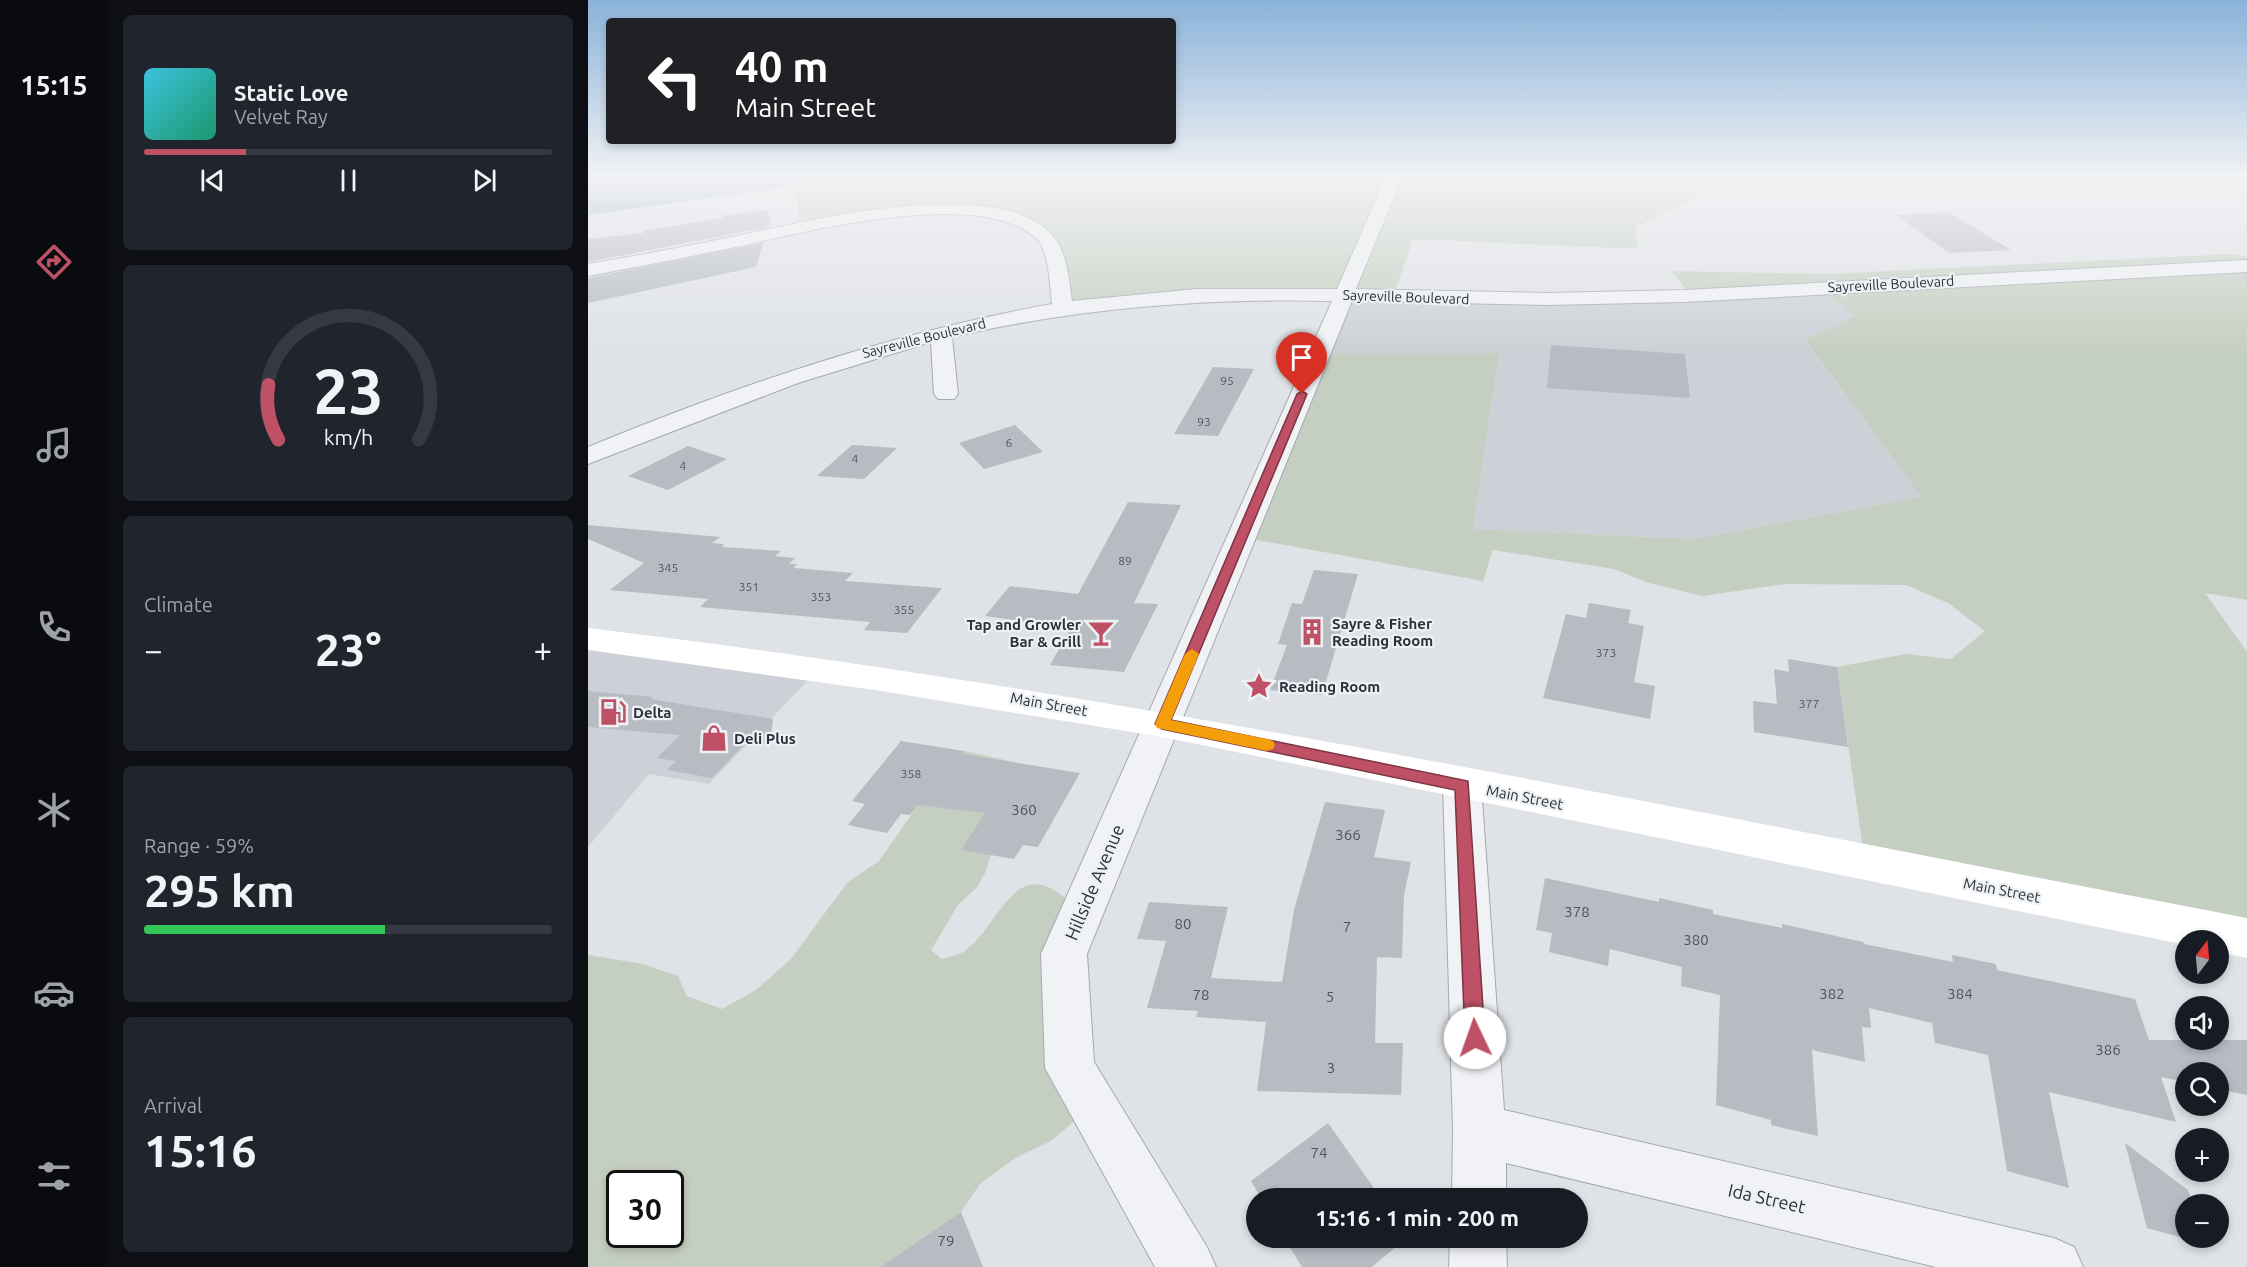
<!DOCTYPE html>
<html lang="en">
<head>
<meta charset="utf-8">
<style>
  :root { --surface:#171b24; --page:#20242c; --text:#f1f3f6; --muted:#9ea1a6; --line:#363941; --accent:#be5165 }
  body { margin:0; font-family:Ubuntu,sans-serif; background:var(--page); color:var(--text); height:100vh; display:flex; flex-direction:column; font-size:22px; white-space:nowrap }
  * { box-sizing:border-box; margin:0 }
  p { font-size:20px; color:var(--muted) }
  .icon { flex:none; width:33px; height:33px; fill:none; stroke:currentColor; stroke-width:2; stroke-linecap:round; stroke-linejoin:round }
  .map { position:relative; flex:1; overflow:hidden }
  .panel { display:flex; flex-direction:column; gap:15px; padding:15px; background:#0d0f14; width:480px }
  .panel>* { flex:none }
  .top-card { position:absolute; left:18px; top:18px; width:570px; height:126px; border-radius:6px; box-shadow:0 3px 9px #0003; background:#202124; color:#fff; overflow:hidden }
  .needle { width:39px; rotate:16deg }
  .tools { position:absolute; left:1587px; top:930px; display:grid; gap:12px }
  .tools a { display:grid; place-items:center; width:54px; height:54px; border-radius:50%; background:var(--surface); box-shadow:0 3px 9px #0003; font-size:30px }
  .speed { position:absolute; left:18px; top:1170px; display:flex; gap:12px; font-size:30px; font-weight:700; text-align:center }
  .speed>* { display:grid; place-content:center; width:78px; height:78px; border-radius:50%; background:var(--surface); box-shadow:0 3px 9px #0003; line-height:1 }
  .speed .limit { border:3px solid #111; border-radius:9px; background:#fff; color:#111 }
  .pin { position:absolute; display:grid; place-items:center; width:51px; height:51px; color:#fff; margin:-62px -26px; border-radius:50% 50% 50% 0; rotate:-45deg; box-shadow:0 0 6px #0007 }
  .pin .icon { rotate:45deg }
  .me { position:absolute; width:66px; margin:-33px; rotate:357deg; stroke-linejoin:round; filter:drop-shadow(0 0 4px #0008) }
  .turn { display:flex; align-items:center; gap:21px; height:126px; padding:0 30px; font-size:27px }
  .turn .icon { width:78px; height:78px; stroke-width:2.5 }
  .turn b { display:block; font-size:42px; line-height:51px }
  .big { font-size:45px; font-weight:700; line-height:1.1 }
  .panel .widget { flex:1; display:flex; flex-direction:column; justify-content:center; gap:9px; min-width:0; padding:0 21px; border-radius:9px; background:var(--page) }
  .panel .dial { align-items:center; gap:0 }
  .dial svg { height:156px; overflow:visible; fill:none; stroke:var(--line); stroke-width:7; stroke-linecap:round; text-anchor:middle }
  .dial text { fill:var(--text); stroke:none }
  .song { display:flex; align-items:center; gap:18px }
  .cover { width:72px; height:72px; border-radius:9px; background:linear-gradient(135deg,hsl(190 70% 55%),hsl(160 70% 35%)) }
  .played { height:6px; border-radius:3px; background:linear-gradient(90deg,var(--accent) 25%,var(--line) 25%) }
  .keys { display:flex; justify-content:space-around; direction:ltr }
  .heat { display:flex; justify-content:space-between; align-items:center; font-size:33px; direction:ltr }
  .charge { height:9px; border-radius:4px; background:linear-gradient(90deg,#34c759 59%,var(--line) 0) }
  .trip { position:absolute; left:658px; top:1188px; width:342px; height:60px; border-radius:30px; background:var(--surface); box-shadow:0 3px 9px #0003; font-weight:700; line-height:60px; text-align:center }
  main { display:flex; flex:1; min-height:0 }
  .tabs { display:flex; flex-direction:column; width:108px; justify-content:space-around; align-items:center; background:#090b0e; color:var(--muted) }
  .tabs .icon { width:42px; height:42px }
  .tabs .active { color:var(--accent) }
  .tabs b { font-size:27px; color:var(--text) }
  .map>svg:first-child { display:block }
</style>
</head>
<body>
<main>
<nav class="tabs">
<b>15:15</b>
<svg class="icon active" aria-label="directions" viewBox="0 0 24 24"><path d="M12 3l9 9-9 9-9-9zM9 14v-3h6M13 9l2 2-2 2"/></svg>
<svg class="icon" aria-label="music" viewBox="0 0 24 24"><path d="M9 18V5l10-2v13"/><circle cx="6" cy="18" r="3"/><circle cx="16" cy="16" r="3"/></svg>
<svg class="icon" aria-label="phone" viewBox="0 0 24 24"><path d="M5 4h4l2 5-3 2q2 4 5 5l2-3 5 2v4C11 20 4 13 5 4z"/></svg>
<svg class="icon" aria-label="climate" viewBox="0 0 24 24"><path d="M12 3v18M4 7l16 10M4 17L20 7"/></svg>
<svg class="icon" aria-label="car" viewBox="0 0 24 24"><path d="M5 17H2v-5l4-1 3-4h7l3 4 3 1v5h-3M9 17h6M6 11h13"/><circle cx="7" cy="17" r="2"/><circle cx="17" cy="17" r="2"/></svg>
<svg class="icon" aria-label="filters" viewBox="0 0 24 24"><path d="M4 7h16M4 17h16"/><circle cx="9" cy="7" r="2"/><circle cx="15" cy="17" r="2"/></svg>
</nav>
<section class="panel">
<div class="widget">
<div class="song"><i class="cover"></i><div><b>Static Love</b><p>Velvet Ray</p></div></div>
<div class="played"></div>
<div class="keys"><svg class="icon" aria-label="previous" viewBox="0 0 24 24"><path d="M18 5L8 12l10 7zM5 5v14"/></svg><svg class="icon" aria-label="pause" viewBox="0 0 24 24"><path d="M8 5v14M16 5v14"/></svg><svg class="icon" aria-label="next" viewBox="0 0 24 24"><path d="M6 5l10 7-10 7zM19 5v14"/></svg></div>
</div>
<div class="widget dial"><svg viewBox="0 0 100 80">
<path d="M14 69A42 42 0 1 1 86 69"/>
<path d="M14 69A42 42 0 0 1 9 41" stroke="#be5165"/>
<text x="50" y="56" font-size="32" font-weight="700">23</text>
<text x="50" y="72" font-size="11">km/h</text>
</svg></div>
<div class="widget"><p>Climate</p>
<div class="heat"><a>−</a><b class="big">23°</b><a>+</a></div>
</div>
<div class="widget"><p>Range · 59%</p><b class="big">295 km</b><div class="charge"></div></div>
<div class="widget"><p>Arrival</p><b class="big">15:16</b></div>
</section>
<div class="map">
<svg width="1659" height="1267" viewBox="0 0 1659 1267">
  <rect width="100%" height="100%" fill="#dfe2e6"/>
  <path fill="#cdd1d7" d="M1231,288l37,28 -51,25 118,156 -229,42 -221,-10 26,-176h-180l24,-58 175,6z
    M0,639l231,30 -110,115 -60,-10 -61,73z"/>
  <path fill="#c5cfc1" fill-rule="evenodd" d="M281,175h809l22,20 -65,32 3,22 -225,-10 -20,58 -50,-2 -280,14 -18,-72 -25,-17 -88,-10 -132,19 -4,-43z
    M1643,254l16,3v343l-42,-7 42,59v286l-382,-75 -28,-196 69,-13 45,5 34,-28 -37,-28 -42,-18 -120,-1 -84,12 -56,-14 -32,-13 -121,-19 -10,31 -242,-44 78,-184h180l-26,176 221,10 228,-42 -117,-157 51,-24 -37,-28 -128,7 -20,-24 157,3z
    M376,751l54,12 -32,108 -9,16 -19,18 -27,45 11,9c7,-2 17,-4 23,-8 34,-24 50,-100 103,-50l24,205 -41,35 -36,17 -35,26 -19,28 -81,55h-292v-312l55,9 35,12 9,20 35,13 34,-19 35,-31 56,-76 32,-22 39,-56zM32,1184h50v50h-50z"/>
  <path fill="#9eb0c2" d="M0,175h281l-281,40z"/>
  <path fill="#b7bbc2" d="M181,210l-2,6 5,-1 -3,12 -181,35v-23l56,-6 -1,-2 79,-13 2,-3z
    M1361,212l62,38 -62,3 -53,-38z
    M175,243l-7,24 -168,36v-25z
    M963,345l134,9 5,44 -143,-10z
    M625,367l41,2 -36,67 -44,-2z
    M427,425l28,27 -59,17 -25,-26z
    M264,445l45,3 -33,31 -47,-3z
    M100,446l39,13 -59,31 -40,-14z
    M540,502l53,3 -47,98 24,1 -34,68 -74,-7 21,-37 -86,-12 25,-30 68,8z
    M0,525l132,12 -8,6 12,1 -2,3 59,4 -6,5 20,2 -6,6h8l-3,4 59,5 -8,8 97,7 -35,45 -43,-3 6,-8 -170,-15 8,-8 -98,-9 34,-27 -56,-24z
    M726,570l44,4 -36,121 -52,-5 17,-45 -9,-1 14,-41 10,1z
    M1001,603l42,7 -3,13 16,3 -10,56 21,4 -5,33 -107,-21 23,-84 20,4z
    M1200,659l49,8 11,80 -94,-15 -1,-31 24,3 -3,-35 15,3z
    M0,691l65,6 -3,2 123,20 -3,25 -23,-3 -35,37 -45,-8 9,-9 -19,-3 23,-23 -92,-8z
    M313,741l63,10 -2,3 118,19 -42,74 -15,-2 -9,14 -53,-9 24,-37 -67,-8 -8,10 -9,-1 -14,19 -39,-8 17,-21 -13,-3z
    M737,802l60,8 -11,47 37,5 -7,33 -2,63 -25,-1 -2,86h28l-2,52 -144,-4 9,-69 -70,-5 2,-6 -51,-3 19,-67 -29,-2 12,-37 79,5 -17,71 71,4 12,-72z
    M957,878l114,24v-4l54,12v4l69,14v-4l81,18 1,2 89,18 -1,-7 44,9 1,6 138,29 14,41h98v55l-29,-6v-17h-32v10l-25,-5 15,45 -127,-30 20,96 -62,-17 -19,-116 -53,-12 -3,-20 -63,-15 2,20 -9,-1 3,35 -53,-12 6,86 -47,-11v-5l-55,-15 4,-110 -39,-9 1,-19 -72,-18 -2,17 -59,-14 3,-19 -16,-3z
    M740,1123l53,75h-120l-10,-17z
    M1537,1143l63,47 5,14h-7v34h16l3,6 -58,-16z
    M373,1212l22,55h-103z
    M696,1238h122l-34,29h-70z"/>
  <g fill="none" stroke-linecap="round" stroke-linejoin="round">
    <defs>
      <path id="minor" d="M799,175h16l-47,114 191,4 138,-3 562,-30v12l-562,30 -138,3 -195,-4 -265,653 7,108 113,185 9,20h-61l-110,-199 -4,-114 291,-653c-129,-3 -254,7 -380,36l6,57 -4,5h-16l-4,-5 -3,-52 -133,41 -210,81v-17c151,-62 303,-114 464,-143 -2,-16 -3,-54 -15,-65 -58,-54 -235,-6 -306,9 -48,10 -95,19 -143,28v-12c48,-8 96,-17 143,-27 74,-15 261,-63 319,-4 17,16 19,46 22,68l125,-12h140z
        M874,770l14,4 5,11 23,325 550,128 20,9 9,20h-147l-430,-104v35h-54l1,-68 -10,-345 5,-11z
        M862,1238h56l1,29h-58z"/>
    </defs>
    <use href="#minor" stroke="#a5a9af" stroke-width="2"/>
    <use href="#minor" fill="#f1f2f5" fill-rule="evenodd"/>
    <path fill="#fff" fill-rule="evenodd" d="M0,628c558,67 1108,185 1659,290v40l-29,-6v-12h-32v5l-1024,-208 -287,-47 -287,-40z"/>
  </g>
  <linearGradient id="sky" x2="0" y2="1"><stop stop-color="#8ab2d9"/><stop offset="0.5" stop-color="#f1f2f4"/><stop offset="1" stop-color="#f1f2f4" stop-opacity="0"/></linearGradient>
  <rect width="1659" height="352" fill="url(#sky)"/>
  <path fill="#be5165" stroke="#7c3542" stroke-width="1.5" d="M714,391l5,3 -136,326 297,61 17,257 -3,7 -7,3 -7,-3 -3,-7 -10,-248 -293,-61 -7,-5 142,-330z"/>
  <path fill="#f59e0b" d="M604,649l7,5 -28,66 96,19 6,2 2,4 -2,4 -6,2 -110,-23 -2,-4 30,-70z"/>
  <defs>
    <symbol id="building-bare" viewBox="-9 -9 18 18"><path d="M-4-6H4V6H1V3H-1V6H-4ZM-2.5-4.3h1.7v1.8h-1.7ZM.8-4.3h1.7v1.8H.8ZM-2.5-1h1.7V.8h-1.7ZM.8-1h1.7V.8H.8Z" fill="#be5165" stroke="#eef1f4" stroke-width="2.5" paint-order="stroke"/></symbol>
    <symbol id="bar-bare" viewBox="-9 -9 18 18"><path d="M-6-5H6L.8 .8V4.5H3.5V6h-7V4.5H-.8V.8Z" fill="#be5165" stroke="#eef1f4" stroke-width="2.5" paint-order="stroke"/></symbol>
    <symbol id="sight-bare" viewBox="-9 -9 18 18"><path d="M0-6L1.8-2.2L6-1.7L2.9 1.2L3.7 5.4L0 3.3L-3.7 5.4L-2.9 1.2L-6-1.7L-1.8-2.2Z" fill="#be5165" stroke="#eef1f4" stroke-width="2.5" paint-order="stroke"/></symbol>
    <symbol id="fuel-bare" viewBox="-9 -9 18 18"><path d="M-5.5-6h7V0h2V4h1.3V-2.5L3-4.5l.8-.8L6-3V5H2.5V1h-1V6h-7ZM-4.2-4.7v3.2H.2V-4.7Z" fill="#be5165" stroke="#eef1f4" stroke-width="2.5" paint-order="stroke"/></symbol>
    <symbol id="shop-bare" viewBox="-9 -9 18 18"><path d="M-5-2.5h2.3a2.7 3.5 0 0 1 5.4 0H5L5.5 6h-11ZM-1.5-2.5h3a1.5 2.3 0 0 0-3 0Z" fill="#be5165" stroke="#eef1f4" stroke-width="2.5" paint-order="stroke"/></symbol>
  </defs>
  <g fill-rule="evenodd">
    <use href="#building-bare" x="705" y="613" width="38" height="38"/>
    <use href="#bar-bare" x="494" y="614" width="38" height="38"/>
    <use href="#sight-bare" x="652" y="667" width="38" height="38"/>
    <use href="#fuel-bare" x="6" y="693" width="38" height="38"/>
    <use href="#shop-bare" x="107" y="719" width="38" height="38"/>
  </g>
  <g text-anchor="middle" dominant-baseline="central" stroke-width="4.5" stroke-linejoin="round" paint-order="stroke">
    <g font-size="12" fill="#4d545d">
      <text x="639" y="380">95</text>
      <text x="616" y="421">93</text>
      <text x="421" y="442">6</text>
      <text x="267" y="458">4</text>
      <text x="95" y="465">4</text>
      <text x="537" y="560">89</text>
      <text x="80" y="567">345</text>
      <text x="161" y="586">351</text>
      <text x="233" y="596">353</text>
      <text x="316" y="609">355</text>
      <text x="1018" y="652">373</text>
      <text x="1221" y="703">377</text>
      <text x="323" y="773">358</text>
    </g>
    <g font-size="14" fill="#2a313b" stroke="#eef1f4">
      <text transform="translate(1303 284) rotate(-3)">Sayreville Boulevard</text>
      <text transform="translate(818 297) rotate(2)">Sayreville Boulevard</text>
      <text transform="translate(336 338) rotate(-14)">Sayreville Boulevard</text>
    </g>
    <g font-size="15" font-weight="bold" fill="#2a313b" stroke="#eef1f4" text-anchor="start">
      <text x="744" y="623">Sayre &amp; Fisher<tspan x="744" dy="17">Reading Room</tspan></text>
      <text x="493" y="624" text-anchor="end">Tap and Growler<tspan x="493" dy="17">Bar &amp; Grill</tspan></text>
      <text x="691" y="686">Reading Room</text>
      <text x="45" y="712">Delta</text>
      <text x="146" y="738">Deli Plus</text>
    </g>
    <g font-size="15" fill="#2a313b" stroke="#eef1f4">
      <text transform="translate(461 704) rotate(10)">Main Street</text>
      <text transform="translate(937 797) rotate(11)">Main Street</text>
      <text transform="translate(1414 890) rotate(11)">Main Street</text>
    </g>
    <g font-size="15" fill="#4d545d">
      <text x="436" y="809">360</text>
      <text x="760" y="834">366</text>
      <text x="989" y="911">378</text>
      <text x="595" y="923">80</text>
      <text x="759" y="926">7</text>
      <text x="1108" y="939">380</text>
      <text x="1244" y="993">382</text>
      <text x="1372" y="993">384</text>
      <text x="613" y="994">78</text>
      <text x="742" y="996">5</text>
      <text x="1520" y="1049">386</text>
      <text x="743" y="1067">3</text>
      <text x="731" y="1152">74</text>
      <text x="358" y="1240">79</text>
    </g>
    <g font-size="18" fill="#2a313b" stroke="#eef1f4">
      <text transform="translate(506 882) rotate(-67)">Hillside Avenue</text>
      <text transform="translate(1179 1198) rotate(13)">Ida Street</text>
    </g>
  </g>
</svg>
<div class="tools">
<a><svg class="needle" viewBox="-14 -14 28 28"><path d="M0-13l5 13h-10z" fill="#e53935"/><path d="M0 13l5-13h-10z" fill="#9ea1a6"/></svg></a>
<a><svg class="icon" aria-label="sound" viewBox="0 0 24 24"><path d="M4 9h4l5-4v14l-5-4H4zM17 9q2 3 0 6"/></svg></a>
<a><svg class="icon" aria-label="search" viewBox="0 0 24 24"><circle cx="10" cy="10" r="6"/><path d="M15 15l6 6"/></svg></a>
<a>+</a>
<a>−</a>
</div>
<div class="speed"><div class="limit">30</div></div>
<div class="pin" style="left:714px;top:394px;background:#d93025"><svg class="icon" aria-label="arrive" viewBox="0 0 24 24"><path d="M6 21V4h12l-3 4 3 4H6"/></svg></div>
<svg class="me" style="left:887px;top:1038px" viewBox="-20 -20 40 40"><circle r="19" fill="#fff"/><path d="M0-13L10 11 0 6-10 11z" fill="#be5165"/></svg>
<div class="trip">15:16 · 1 min · 200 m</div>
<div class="top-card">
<div class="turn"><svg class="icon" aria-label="left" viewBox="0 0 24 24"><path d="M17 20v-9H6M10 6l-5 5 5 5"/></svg><div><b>40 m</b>Main Street</div></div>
</div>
</div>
</main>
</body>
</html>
